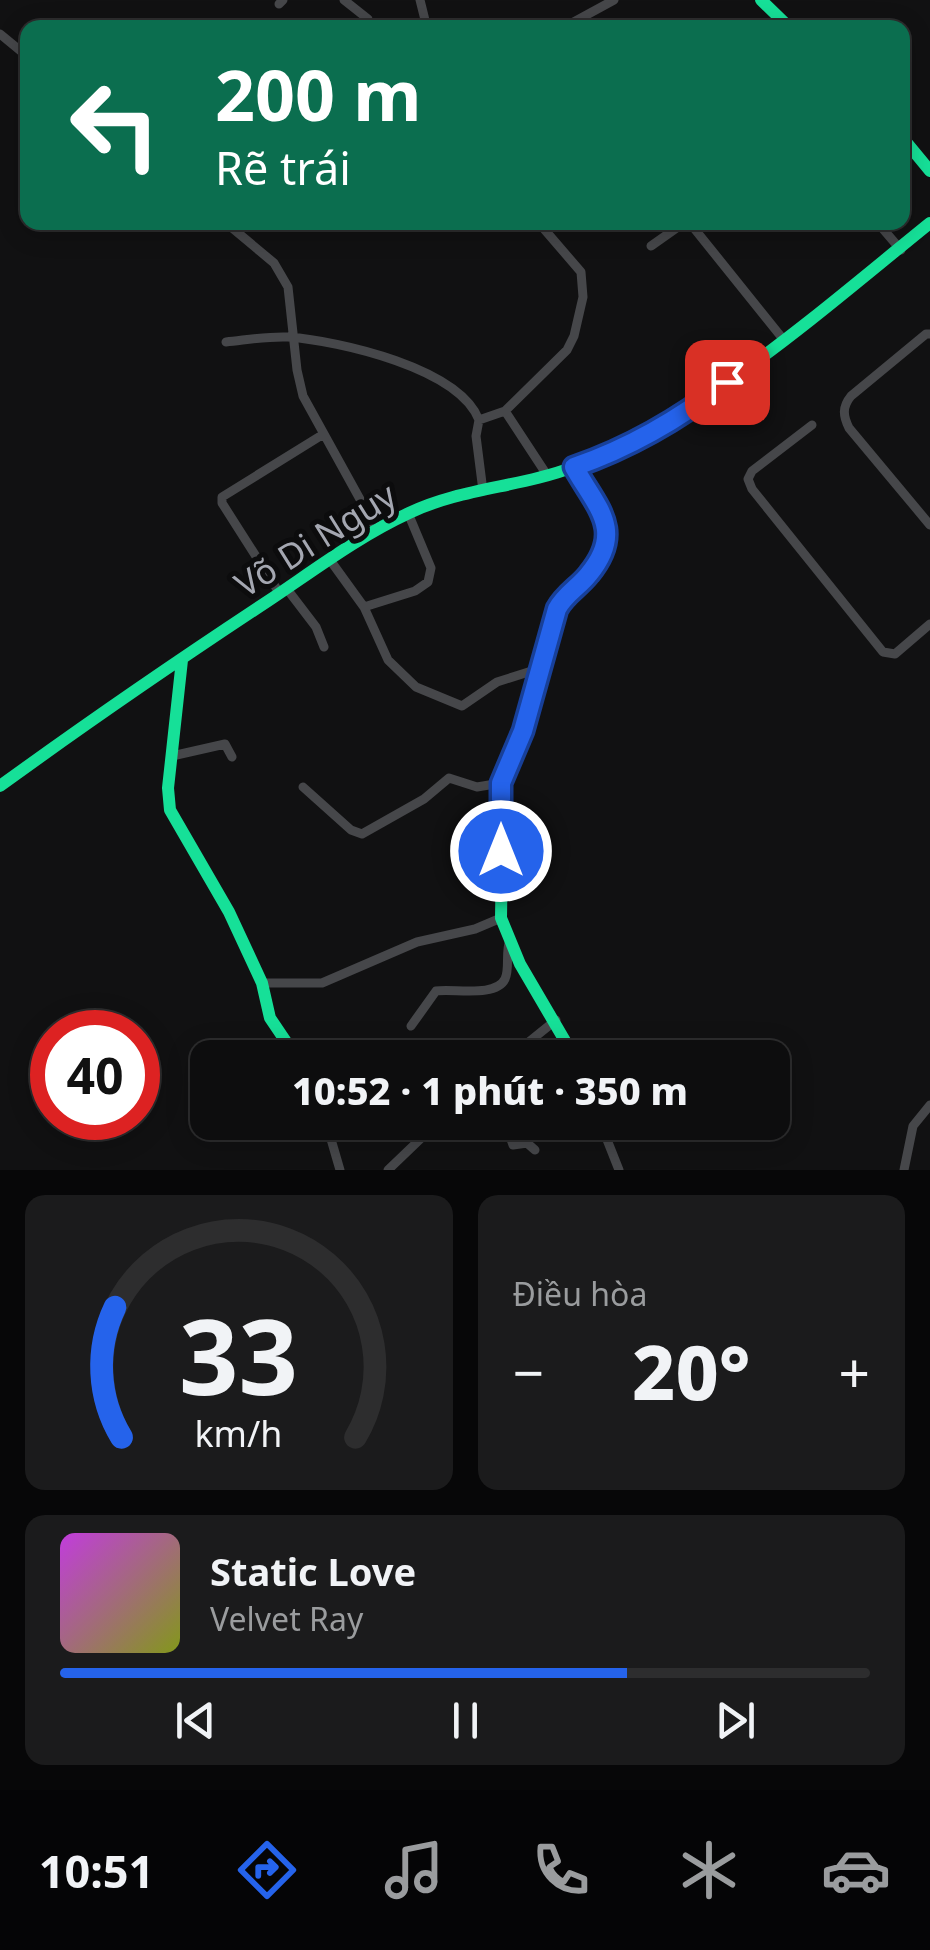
<!DOCTYPE html>
<html lang="vi">
<head>
<meta charset="utf-8">
<style>
  :root { --surface:#0d0d0e; --page:#1b1b1c; --text:#f1f3f6; --muted:#9a9c9e; --line:#2d2d2e; --accent:#2563eb }
  body { margin:0; font-family:"Noto Sans",sans-serif; background:var(--page); color:var(--text); height:100vh; display:flex; flex-direction:column; font-size:38px; white-space:nowrap }
  * { box-sizing:border-box; margin:0 }
  p { font-size:32px; color:var(--muted) }
  .icon { flex:none; width:55px; height:55px; fill:none; stroke:currentColor; stroke-width:2; stroke-linecap:round; stroke-linejoin:round }
  .map { position:relative; height:1170px; overflow:hidden }
  .side { display:flex; flex-direction:column; gap:25px; padding:25px; background:#070708; flex:1 }
  .side>* { flex:none }
  .hud { position:absolute; left:20px; top:20px; width:890px; height:210px; border-radius:20px; box-shadow:0 5px 25px #0003,0 0 0 2px var(--line); background:#0b6e4f; color:#fff; overflow:hidden }
  .speed { position:absolute; left:30px; top:1010px; display:flex; gap:20px; font-size:50px; font-weight:700; text-align:center }
  .speed>* { display:grid; place-content:center; width:130px; height:130px; border-radius:50%; background:var(--surface); box-shadow:0 5px 25px #0003,0 0 0 2px var(--line); line-height:1 }
  .speed .limit { border:15px solid #d22; background:#fff; color:#111 }
  .pin { position:absolute; display:grid; place-items:center; width:85px; height:85px; color:#fff; margin:-42px; border-radius:20px; box-shadow:0 5px 15px #0006 }
  .me { position:absolute; width:110px; margin:-55px; rotate:0deg; stroke-linejoin:round; filter:drop-shadow(0 0 8px #0008) }
  .turn { display:flex; align-items:center; gap:35px; height:210px; padding:0 30px; font-size:45px }
  .turn .icon { width:130px; height:130px; stroke-width:2.5 }
  .turn b { display:block; font-size:70px; line-height:85px }
  .big { font-size:75px; font-weight:800; line-height:1.1 }
  .side .tile { flex:1; display:flex; flex-direction:column; justify-content:center; gap:15px; min-width:0; padding:0 35px; border-radius:20px; background:var(--page) }
  .side .dial { align-items:center; gap:0 }
  .dial svg { height:260px; overflow:visible; fill:none; stroke:var(--line); stroke-width:7; stroke-linecap:round; text-anchor:middle }
  .dial text { fill:var(--text); stroke:none }
  .song { display:flex; align-items:center; gap:30px }
  .cover { width:120px; height:120px; border-radius:15px; background:linear-gradient(135deg,hsl(290 70% 55%),hsl(70 70% 35%)) }
  .played { height:10px; border-radius:5px; background:linear-gradient(90deg,var(--accent) 70%,var(--line) 70%) }
  .keys { display:flex; justify-content:space-around; direction:ltr }
  .heat { display:flex; justify-content:space-between; align-items:center; font-size:55px; direction:ltr }
  .side .tiles { flex:1; display:grid; gap:25px; grid-template-columns:1fr 1fr }
  .tile:last-child { grid-column:span 2 }
  .trip { position:absolute; left:190px; top:1040px; width:600px; height:100px; border-radius:20px; background:var(--surface); box-shadow:0 5px 25px #0003,0 0 0 2px var(--line); font-weight:800; line-height:100px; text-align:center }
  .tab-bar { display:flex; height:160px; justify-content:space-around; align-items:center; background:#050506; color:var(--muted) }
  .tab-bar .icon { width:70px; height:70px }
  .tab-bar .on { color:var(--accent) }
  .tab-bar b { font-size:45px; color:var(--text) }
  .map>svg:first-child { display:block }
</style>
</head>
<body>
<div class="map">
<svg width="930" height="1170" viewBox="0 0 930 1170">
  <rect width="100%" height="100%" fill="#111112"/>
  <g fill="none" stroke-linecap="round" stroke-linejoin="round">
    <path stroke="#46474a" stroke-width="9" d="M344,0l24,19
      M420,0l7,28
      M279,4l4,-4
      M570,24l44,-24
      M0,34l28,23
      M225,222l49,41 14,24 9,83 6,26 74,134
      M689,222l94,117
      M877,222l24,28
      M651,246l34,-24
      M930,334h-4l-75,62c-9,11 -8,20 -2,32l81,97
      M226,342c20,-2 42,-6 62,-5 52,4 171,31 191,83l-3,16 7,55
      M505,411l42,64
      M479,420l26,-9 62,-61 7,-14 9,-39 -2,-25 -43,-50
      M812,425l-60,46 -4,8 4,10 131,163 12,2 35,-30
      M330,560l34,47 24,53 28,27 46,19 35,-24 41,-13
      M287,589l29,38 8,20
      M280,594l-58,-91v-6l100,-62
      M364,607l51,-16 13,-9 3,-14 -23,-55
      M172,756l53,-12 7,13
      M303,787l48,43 11,4 62,-35 25,-21 28,9 24,-4
      M262,983h60l95,-41 58,-13 26,-11
      M411,1026l25,-35c16,-3 60,7 69,-12 5,-10 0,-27 5,-39
      M509,1058l47,-38
      M326,1122l14,48
      M505,1122l8,23 14,-2 8,7
      M600,1122l19,48
      M388,1170l50,-48
      M904,1170l9,-44 17,-21"/>
    <path stroke="#16e098" stroke-width="12" d="M761,0l29,28
      M902,137l28,34
      M182,660l-14,128 2,22 59,102 33,71 8,35 27,40
      M503,779l-2,139 19,46 55,94
      M0,786c88,-64 177,-125 268,-185 45,-30 91,-65 141,-88 52,-25 114,-26 167,-47 129,-51 246,-156 354,-243"/>
    <path stroke="#f24e42" stroke-width="12" d="M503,779l20,-48 34,-122 32,-35 16,-29 -2,-25 -29,-53"/>
  </g>
  <g fill="none" stroke-linecap="round" stroke-linejoin="round">
    <defs>
      <path id="route" d="M501,851v-68l22,-52 34,-122c8,-15 22,-22 32,-35 36,-44 8,-66 -15,-107 55,-19 107,-49 153,-85"/>
    </defs>
    <use href="#route" stroke="#184099" stroke-width="25"/>
    <use href="#route" stroke="#2563eb" stroke-width="18"/>
  </g>
  <g text-anchor="middle" dominant-baseline="central" stroke-width="10" stroke-linejoin="round" paint-order="stroke">
    <g font-size="35" fill="#a4a7b1" stroke="#0c0c0d">
      <text transform="translate(315 539) rotate(-32)">Võ Di Nguy</text>
    </g>
  </g>
</svg>
<div class="speed"><div class="limit">40</div></div>
<div class="pin" style="left:727px;top:382px;background:#d93025"><svg class="icon" aria-label="arrive" viewBox="0 0 24 24"><path d="M6 21V4h12l-3 4 3 4H6"/></svg></div>
<svg class="me" style="left:501px;top:851px" viewBox="-20 -20 40 40"><circle r="17" fill="#2563eb" stroke="#fff" stroke-width="3"/><path d="M0-11L8 9 0 5-8 9z" fill="#fff"/></svg>
<div class="trip">10:52 · 1 phút · 350 m</div>
<div class="hud">
<div class="turn"><svg class="icon" aria-label="left" viewBox="0 0 24 24"><path d="M17 20v-9H6M10 6l-5 5 5 5"/></svg><div><b>200 m</b>Rẽ trái</div></div>
</div>
</div>
<section class="side">
<div class="tiles">
<div class="tile dial"><svg viewBox="0 0 100 80">
<path d="M14 69A42 42 0 1 1 86 69"/>
<path d="M14 69A42 42 0 0 1 12 29" stroke="#2563eb"/>
<text x="50" y="56" font-size="32" font-weight="700">33</text>
<text x="50" y="72" font-size="11">km/h</text>
</svg></div>
<div class="tile"><p>Điều hòa</p>
<div class="heat"><a>−</a><b class="big">20°</b><a>+</a></div>
</div>
<div class="tile">
<div class="song"><i class="cover"></i><div><b>Static Love</b><p>Velvet Ray</p></div></div>
<div class="played"></div>
<div class="keys"><svg class="icon" aria-label="previous" viewBox="0 0 24 24"><path d="M18 5L8 12l10 7zM5 5v14"/></svg><svg class="icon" aria-label="pause" viewBox="0 0 24 24"><path d="M8 5v14M16 5v14"/></svg><svg class="icon" aria-label="next" viewBox="0 0 24 24"><path d="M6 5l10 7-10 7zM19 5v14"/></svg></div>
</div>
</div>
</section>
<nav class="tab-bar">
<b>10:51</b>
<svg class="icon on" aria-label="directions" viewBox="0 0 24 24"><path d="M12 3l9 9-9 9-9-9zM9 14v-3h6M13 9l2 2-2 2"/></svg>
<svg class="icon" aria-label="music" viewBox="0 0 24 24"><path d="M9 18V5l10-2v13"/><circle cx="6" cy="18" r="3"/><circle cx="16" cy="16" r="3"/></svg>
<svg class="icon" aria-label="phone" viewBox="0 0 24 24"><path d="M5 4h4l2 5-3 2q2 4 5 5l2-3 5 2v4C11 20 4 13 5 4z"/></svg>
<svg class="icon" aria-label="climate" viewBox="0 0 24 24"><path d="M12 3v18M4 7l16 10M4 17L20 7"/></svg>
<svg class="icon" aria-label="car" viewBox="0 0 24 24"><path d="M5 17H2v-5l4-1 3-4h7l3 4 3 1v5h-3M9 17h6M6 11h13"/><circle cx="7" cy="17" r="2"/><circle cx="17" cy="17" r="2"/></svg>
</nav>
</body>
</html>
